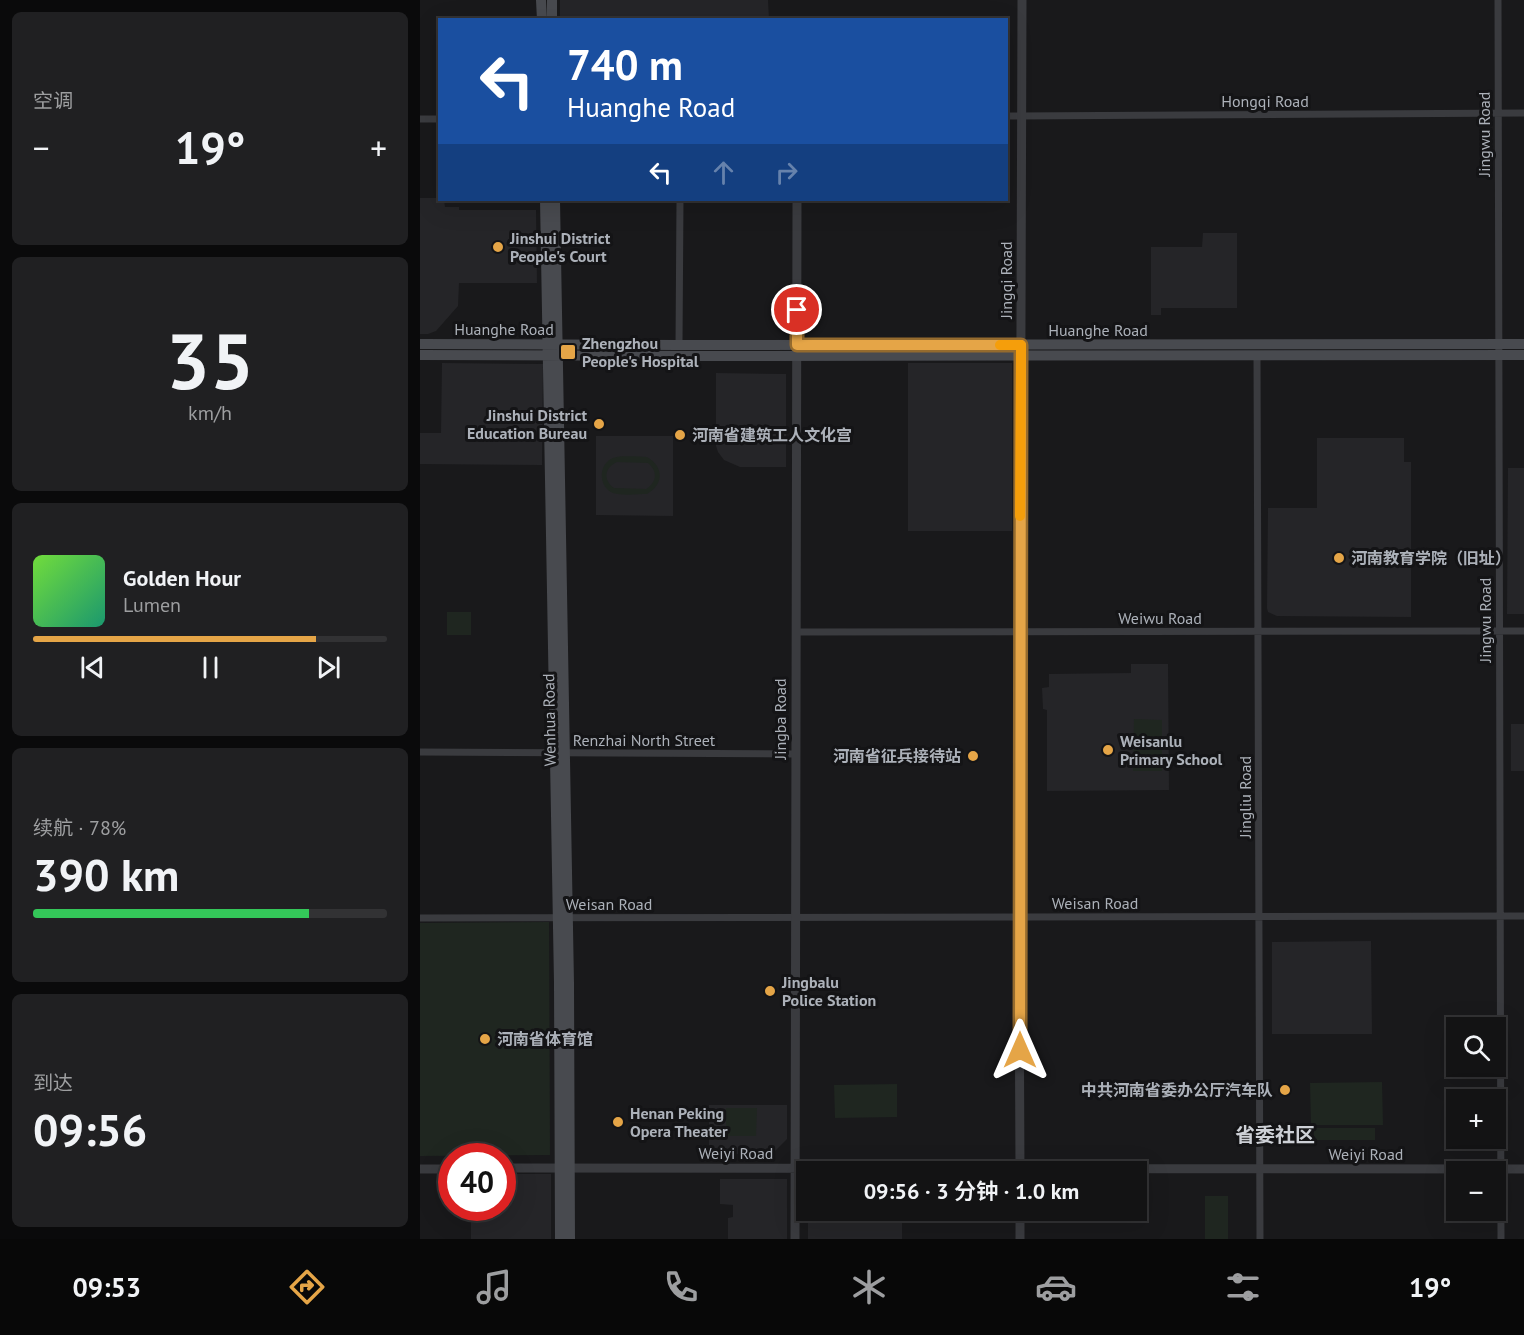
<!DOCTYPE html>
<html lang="zh">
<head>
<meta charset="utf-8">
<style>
  :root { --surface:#131314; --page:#202022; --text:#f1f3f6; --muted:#9d9ea0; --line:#323234; --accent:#e5a547 }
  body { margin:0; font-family:"PT Sans","Noto Sans SC",sans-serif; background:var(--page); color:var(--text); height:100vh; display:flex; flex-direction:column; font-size:22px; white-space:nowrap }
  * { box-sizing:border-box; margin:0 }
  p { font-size:20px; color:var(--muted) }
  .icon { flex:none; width:33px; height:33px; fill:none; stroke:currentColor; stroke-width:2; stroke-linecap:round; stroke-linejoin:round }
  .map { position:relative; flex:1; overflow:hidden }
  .sheet { display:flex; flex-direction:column; gap:12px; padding:12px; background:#0a0a0b; width:420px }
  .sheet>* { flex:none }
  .top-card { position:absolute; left:18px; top:18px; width:570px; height:183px; border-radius:0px; box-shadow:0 6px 24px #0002,0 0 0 2px var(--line); background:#1a4fa0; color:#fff; overflow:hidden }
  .buttons { position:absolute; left:1026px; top:1017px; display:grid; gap:12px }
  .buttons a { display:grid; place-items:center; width:60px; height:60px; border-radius:0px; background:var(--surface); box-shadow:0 6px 24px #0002,0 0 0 2px var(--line); font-size:30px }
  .speed { position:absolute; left:18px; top:1143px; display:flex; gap:12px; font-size:30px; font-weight:700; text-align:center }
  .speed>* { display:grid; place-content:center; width:78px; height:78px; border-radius:50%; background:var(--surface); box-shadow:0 6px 24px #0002,0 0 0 2px var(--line); line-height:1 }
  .speed .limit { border:9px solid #d22; background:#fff; color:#111 }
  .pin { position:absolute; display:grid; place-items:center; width:51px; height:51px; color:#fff; margin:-26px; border:3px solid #fff; border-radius:50%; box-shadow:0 2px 6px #0007 }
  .me { position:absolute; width:66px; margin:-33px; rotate:0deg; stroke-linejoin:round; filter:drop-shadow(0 0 4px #0008) }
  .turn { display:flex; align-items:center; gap:21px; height:126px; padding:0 30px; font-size:27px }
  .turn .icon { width:78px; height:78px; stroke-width:2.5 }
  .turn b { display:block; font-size:42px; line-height:51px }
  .lanes { display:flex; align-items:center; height:57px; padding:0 30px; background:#0003; justify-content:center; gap:30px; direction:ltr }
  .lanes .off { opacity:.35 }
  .big { font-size:45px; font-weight:600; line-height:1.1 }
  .sheet .tile { flex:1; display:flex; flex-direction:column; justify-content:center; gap:9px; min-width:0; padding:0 21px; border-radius:9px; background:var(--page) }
  .sheet .dial { align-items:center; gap:0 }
  .dial b { font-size:78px; line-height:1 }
  .song { display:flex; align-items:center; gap:18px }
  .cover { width:72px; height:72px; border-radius:9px; background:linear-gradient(135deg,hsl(100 70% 55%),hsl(160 70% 35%)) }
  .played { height:6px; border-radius:3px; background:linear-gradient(90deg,var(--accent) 80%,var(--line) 80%) }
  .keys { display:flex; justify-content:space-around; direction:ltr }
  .heat { display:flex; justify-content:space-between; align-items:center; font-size:33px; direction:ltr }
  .charge { height:9px; border-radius:4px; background:linear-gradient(90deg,#34c759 78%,var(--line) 0) }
  .trip { position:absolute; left:376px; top:1161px; width:351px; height:60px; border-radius:0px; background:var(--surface); box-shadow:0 6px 24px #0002,0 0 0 2px var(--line); font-weight:600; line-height:60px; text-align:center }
  .menu { display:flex; height:96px; justify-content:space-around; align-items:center; background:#080808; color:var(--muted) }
  .menu .icon { width:42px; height:42px }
  .menu .selected { color:var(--accent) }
  .menu b { font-size:27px; color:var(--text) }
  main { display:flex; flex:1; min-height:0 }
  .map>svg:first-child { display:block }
</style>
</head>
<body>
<main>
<section class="sheet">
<div class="tile"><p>空调</p>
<div class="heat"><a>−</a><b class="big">19°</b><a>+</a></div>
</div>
<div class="tile dial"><b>35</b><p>km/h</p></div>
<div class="tile">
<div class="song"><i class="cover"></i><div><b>Golden Hour</b><p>Lumen</p></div></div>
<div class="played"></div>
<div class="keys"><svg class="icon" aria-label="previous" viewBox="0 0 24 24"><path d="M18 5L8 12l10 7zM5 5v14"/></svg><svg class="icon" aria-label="pause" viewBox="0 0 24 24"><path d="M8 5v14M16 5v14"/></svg><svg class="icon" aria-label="next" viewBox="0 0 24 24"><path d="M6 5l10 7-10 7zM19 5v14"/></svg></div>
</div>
<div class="tile"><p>续航 · 78%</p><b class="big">390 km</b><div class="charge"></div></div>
<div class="tile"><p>到达</p><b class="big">09:56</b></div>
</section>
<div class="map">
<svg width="1104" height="1239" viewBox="0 0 1104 1239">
  <rect width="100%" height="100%" fill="#19191b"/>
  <path fill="#252528" d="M140,0h208l1,19 -209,1z
    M0,198h19l1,2h4l1,7h14v3h77l1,73h-78l-1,23 -22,25 -8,3h-8z
    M783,233h34v75h-76v7h-10v-68h51z
    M22,363l101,1 -1,101 -122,-1v-31h21z
    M488,363h104v168h-104z
    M296,373l70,1v93h-46l-16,-7 -6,-8 -2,-6z
    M176,436h77v80l-77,-1z
    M897,438h87v24h7v155l-134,-1 -9,-4 -1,-4 1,-100h49z
    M1088,468h16v146h-17z
    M711,664h37l1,126 -122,1v-81l-4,-1 -1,-21 7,-1v-13l82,-1z
    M1091,724h13v47h-13z
    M951,941l1,93h-100v-92z
    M289,1105h78v34l-15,15h-63z
    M83,1174h48v65h-80v-31h31z
    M300,1179h67v60h-59v-21l5,-1v-12l-13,-1z
    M388,1211h94v28h-94z"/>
  <path fill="#1f2620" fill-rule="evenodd" d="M227,457c17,10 17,27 0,37 -10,0 -24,2 -34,-1 -15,-6 -15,-29 0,-35 10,-3 24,-1 34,-1zM197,462l31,1c10,8 9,19 -2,26l-32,-1c-11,-8 -10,-20 3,-26z
    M27,612h24v23h-24z
    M714,719l28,1v51h-29z
    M129,922l1,233 -130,1v-233z
    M962,1082l1,43h-72l-1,-42z
    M477,1084v33l-62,1 -1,-33z
    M306,1108h31l-1,28h-30z
    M894,1128h61v12h-61z
    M785,1196h23v43h-23z"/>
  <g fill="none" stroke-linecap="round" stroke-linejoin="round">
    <path stroke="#3a3b3f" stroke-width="7" d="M1078,0l3,1239
      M586,116l518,-3
      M0,119h20
      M259,345l1,-145
      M837,355l3,884
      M376,632l728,-1
      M0,752l375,2
      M0,918l1104,-2"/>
    <path stroke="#3a3b3f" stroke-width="9" d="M82,1168l1022,1
      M0,1169h32
      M600,1172l-1,-218 3,-954
      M600,1210v29
      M375,1239l2,-1039"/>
    <path stroke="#484a4f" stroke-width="10" d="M121,0l1,20
      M132,0v20
      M125,200l14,783 1,256
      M135,200l14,783 1,256
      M0,344l259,1 845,-1
      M0,355l273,1 831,-1"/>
  </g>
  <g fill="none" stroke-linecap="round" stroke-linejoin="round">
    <defs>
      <path id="route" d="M377,310v35h224l-1,705"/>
    </defs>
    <use href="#route" stroke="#956b2e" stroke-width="15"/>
    <use href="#route" stroke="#e5a547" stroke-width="10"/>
    <path stroke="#f59e0b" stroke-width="10" d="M580,345h21l-1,171"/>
  </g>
  <g fill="#e5a547" stroke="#141416" stroke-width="2">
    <circle cx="78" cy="247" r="6"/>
    <rect x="140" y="344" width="16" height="16" rx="3"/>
    <circle cx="179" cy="424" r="6"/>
    <circle cx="260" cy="435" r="6"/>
    <circle cx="919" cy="558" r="6"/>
    <circle cx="688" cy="750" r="6"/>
    <circle cx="553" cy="756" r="6"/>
    <circle cx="350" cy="991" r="6"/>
    <circle cx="65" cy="1039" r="6"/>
    <circle cx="865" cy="1090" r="6"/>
    <circle cx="198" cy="1122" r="6"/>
  </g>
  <g text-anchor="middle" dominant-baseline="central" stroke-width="6" stroke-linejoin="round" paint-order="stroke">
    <g font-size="16" fill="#acb1b9" stroke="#141416">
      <text x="845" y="101">Hongqi Road</text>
      <text transform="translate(1064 134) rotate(-90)">Jingwu Road</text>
      <text transform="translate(586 280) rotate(-90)">Jingqi Road</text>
      <text x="84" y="329">Huanghe Road</text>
      <text x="678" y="330">Huanghe Road</text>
      <text x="740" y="618">Weiwu Road</text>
      <text transform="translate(1065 620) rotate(-90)">Jingwu Road</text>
      <text transform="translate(360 719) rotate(-90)">Jingba Road</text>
      <text transform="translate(129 720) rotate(-91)">Wenhua Road</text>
      <text x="224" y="740">Renzhai North Street</text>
      <text transform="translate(825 797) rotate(-90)">Jingliu Road</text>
      <text x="675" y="903">Weisan Road</text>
      <text x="189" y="904">Weisan Road</text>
      <text x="316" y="1153">Weiyi Road</text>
      <text x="946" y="1154">Weiyi Road</text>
    </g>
    <g font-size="16" font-weight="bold" fill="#acb1b9" stroke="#141416" text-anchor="start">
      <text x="90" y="238">Jinshui District<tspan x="90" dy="18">People's Court</tspan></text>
      <text x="162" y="343">Zhengzhou<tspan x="162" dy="18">People's Hospital</tspan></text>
      <text x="167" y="415" text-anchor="end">Jinshui District<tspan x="167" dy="18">Education Bureau</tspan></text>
      <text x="272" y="435">河南省建筑工人文化宫</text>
      <text x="931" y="558">河南教育学院（旧址）</text>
      <text x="700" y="741">Weisanlu<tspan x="700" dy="18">Primary School</tspan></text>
      <text x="541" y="756" text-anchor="end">河南省征兵接待站</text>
      <text x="362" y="982">Jingbalu<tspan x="362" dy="18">Police Station</tspan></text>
      <text x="77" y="1039">河南省体育馆</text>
      <text x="853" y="1090" text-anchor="end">中共河南省委办公厅汽车队</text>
      <text x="210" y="1113">Henan Peking<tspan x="210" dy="18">Opera Theater</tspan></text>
    </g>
    <g font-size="20" font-weight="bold" fill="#cdd0d6" stroke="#141416">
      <text x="855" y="1135">省委社区</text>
    </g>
  </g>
</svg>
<div class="buttons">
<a><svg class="icon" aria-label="search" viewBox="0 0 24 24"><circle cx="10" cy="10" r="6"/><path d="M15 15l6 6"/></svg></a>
<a>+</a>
<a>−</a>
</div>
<div class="speed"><div class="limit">40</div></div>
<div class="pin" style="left:377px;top:310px;background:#d93025"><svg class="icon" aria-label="arrive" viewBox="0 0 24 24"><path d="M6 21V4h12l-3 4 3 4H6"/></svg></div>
<svg class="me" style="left:600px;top:1050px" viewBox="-20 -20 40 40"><path d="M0-17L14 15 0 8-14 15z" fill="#e5a547" stroke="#fff" stroke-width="4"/></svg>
<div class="trip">09:56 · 3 分钟 · 1.0 km</div>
<div class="top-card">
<div class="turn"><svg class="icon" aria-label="left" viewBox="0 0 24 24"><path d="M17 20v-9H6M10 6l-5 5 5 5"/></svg><div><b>740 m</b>Huanghe Road</div></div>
<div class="lanes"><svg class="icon" aria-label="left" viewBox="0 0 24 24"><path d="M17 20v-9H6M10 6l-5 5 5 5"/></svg><svg class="icon off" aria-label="ahead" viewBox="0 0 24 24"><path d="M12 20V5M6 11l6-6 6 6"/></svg><svg class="icon off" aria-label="right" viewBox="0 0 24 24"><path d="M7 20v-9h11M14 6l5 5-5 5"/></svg></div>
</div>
</div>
</main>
<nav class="menu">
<b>09:53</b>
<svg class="icon selected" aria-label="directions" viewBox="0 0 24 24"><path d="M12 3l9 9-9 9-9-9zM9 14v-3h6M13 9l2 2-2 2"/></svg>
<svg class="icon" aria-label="music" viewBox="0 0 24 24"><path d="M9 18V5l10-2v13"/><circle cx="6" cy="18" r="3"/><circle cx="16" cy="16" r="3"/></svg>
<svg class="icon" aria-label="phone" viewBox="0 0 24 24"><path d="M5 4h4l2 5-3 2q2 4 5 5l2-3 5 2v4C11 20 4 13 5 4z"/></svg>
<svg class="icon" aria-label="climate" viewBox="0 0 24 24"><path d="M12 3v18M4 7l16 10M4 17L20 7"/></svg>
<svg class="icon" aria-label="car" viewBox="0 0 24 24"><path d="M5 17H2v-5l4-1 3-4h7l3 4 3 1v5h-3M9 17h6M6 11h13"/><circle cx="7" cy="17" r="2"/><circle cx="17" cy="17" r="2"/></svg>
<svg class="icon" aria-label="filters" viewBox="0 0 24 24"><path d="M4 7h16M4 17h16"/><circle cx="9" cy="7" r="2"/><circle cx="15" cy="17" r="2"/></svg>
<b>19°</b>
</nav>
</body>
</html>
